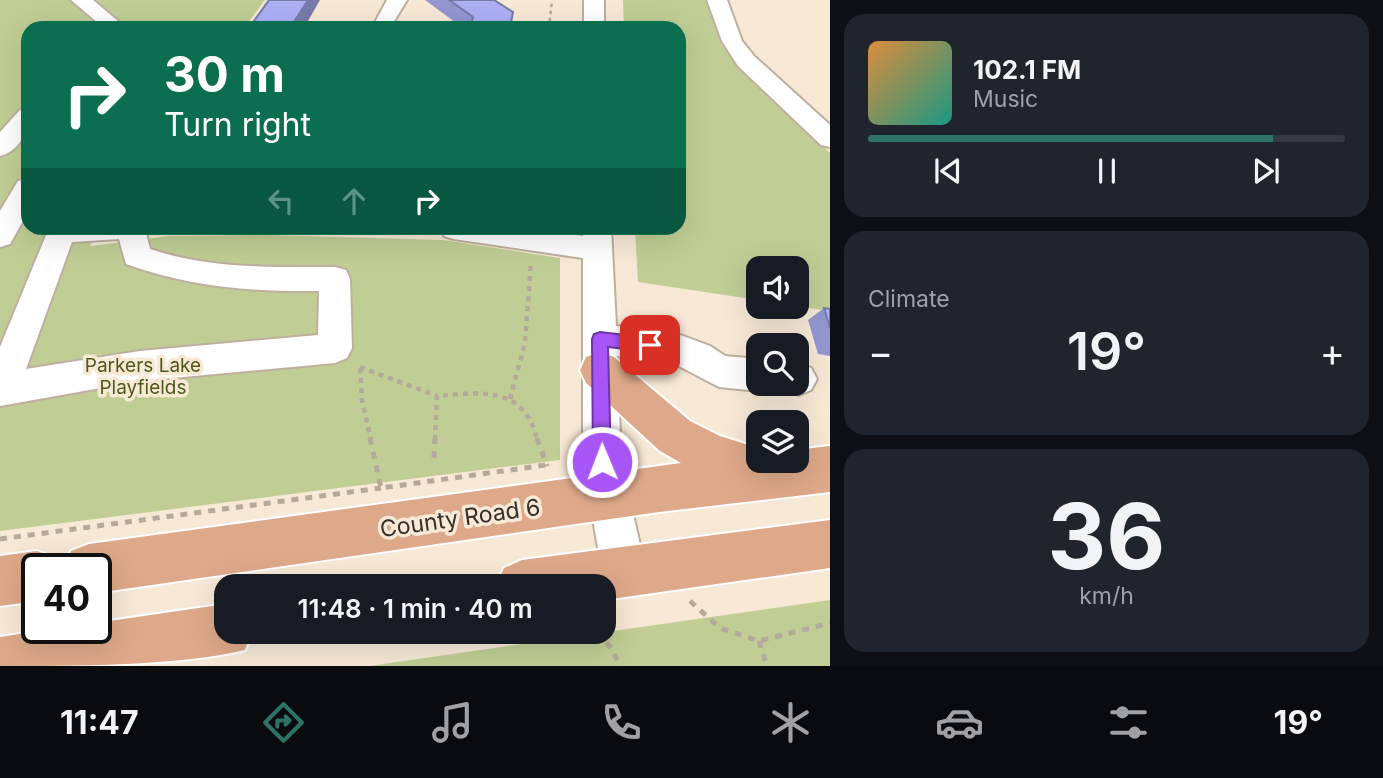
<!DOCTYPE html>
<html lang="en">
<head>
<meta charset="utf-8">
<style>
  :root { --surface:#171b24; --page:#20242c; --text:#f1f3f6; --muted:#9ea1a6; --line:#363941; --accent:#2d7267 }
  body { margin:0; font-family:Inter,sans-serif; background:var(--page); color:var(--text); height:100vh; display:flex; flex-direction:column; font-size:26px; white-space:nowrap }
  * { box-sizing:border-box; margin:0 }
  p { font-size:23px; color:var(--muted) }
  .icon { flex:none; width:38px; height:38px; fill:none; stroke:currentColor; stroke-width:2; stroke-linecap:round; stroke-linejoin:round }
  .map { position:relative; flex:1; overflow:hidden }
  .panel { display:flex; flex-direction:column; gap:14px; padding:14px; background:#0d0f14; width:553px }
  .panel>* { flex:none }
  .guide { position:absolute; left:21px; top:21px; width:665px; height:214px; border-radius:21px; box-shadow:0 7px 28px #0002; background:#0b6e4f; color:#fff; overflow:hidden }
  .buttons { position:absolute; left:746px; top:256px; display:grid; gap:14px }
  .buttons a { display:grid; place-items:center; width:63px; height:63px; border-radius:14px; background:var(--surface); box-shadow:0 7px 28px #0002; font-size:35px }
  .speed { position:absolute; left:21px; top:553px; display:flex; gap:14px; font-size:35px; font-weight:700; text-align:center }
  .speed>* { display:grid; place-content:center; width:91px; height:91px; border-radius:50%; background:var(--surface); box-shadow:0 7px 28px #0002; line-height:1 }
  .speed .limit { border:4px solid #111; border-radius:10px; background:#fff; color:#111 }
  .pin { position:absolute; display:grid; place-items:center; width:60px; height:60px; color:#fff; margin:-30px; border-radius:14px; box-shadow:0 4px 10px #0006 }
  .me { position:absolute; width:77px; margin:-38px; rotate:359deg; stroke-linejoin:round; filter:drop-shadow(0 0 5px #0008) }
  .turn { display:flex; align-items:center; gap:24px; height:147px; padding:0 28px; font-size:32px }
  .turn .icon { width:91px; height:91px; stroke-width:2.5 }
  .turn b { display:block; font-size:49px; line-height:60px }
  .lanes { display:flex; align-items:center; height:66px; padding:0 28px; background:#0003; justify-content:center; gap:35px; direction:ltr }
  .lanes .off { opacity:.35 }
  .big { font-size:52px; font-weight:600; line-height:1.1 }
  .panel .tile { flex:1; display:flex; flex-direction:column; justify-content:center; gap:10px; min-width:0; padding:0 24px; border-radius:21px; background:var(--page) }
  .panel .dial { align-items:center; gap:0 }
  .dial b { font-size:91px; line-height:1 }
  .song { display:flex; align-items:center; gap:21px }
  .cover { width:84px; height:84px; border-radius:10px; background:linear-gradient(135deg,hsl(30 70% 55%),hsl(170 70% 35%)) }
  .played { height:7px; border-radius:4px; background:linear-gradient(90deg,var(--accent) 85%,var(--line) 85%) }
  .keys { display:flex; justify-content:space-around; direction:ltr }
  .heat { display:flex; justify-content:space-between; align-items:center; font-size:38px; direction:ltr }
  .trip { position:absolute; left:214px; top:574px; width:402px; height:70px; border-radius:21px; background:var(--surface); box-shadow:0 7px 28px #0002; font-weight:600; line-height:70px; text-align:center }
  .menu { display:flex; height:112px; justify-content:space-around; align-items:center; background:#090b0e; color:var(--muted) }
  .menu .icon { width:49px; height:49px }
  .menu .active { color:var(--accent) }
  .menu b { font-size:32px; color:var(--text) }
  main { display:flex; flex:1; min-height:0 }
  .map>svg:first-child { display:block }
</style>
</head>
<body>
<main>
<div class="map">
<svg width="830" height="666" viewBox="0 0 830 666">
  <rect width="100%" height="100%" fill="#f7e9d6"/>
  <path fill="#c0ce95" d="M0,0h265l-21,28h-216v200h72l-10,18 79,-10 98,-1 176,5 117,18v202l-560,71z
    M623,0h84l15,45 35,39 73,69v158l-34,-5v-38h-38v32l-120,-18 -3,-54h44v-200h-55z
    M830,600v66h-461z"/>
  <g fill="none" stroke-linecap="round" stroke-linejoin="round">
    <defs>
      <path id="minor" d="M71,0h22l33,28h-22z
        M387,0h20l-17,28h-18z
        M584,0h20v28h-20z
        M707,0h20l15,41 12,15 76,69v22l-9,-2 -83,-79 -16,-25z
        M28,108c0,20 -5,42 -28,48v-24l20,-22z
        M28,179v33l-18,32 -10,3v-36l18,-30z
        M49,228h96l5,21c59,20 123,18 185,18l11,3 4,9 2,69 -5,10 -12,5 -195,18 -140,25v-59zM119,239l7,25c64,23 126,28 193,27l-1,44 -178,16 -114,18 46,-127z
        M440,228h86l57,8v-8h28l5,98 59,7 35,13 15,10 33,3v24h14l-14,8 -39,-4 -46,-24 -56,-7 4,106 25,109 -7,15 -15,7 -15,-7 -7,-15 -19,-109v-204l-129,-19 -10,-3z
        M796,362l15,6 6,11 -6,11 -12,5 -15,-6 -3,-6h15z"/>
      <path id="major" d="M600,352l14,5 76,64 30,15 38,12v12h38v-10l34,-4v46l-171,20 -563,81v-24h-32l7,-18 18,-7 592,-81 -21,-12 -74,-68 -6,-13 6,-13z
        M830,520v48l-226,32v-14h-108l8,-18 18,-8z
        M37,551l18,7 4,11h-22v32l-37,5v-50z
        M226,604v28h26l-7,18c-65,16 -174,16 -245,16v-29l58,-9h38v-5z"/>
    </defs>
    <use href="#minor" stroke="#beb09f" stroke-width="4"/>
    <use href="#major" stroke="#fff" stroke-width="4"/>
    <path stroke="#b4a99a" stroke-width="2.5" stroke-dasharray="3.5 3.5" stroke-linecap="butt" d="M549,28l3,-28"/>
    <path stroke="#b4a99a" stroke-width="4.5" stroke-dasharray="5 5" stroke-linecap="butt" d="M360,367l77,29
      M360,368l2,32 9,40
      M510,399l15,-56 6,-81
      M435,440l2,-44c43,-4 89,-10 100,44"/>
    <path stroke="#b4a99a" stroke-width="5" stroke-dasharray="7 7" stroke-linecap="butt" d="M370,438l11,50 165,-23
      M537,438l10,28
      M434,458l1,-20
      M0,539l381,-51
      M690,601l30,27 39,13 71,-18
      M597,632l15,17 8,17
      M759,641l8,25"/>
    <use href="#minor" fill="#fff" fill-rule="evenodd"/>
    <use href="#major" fill="#dea98a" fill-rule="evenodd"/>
  </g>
  <path fill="#9496d0" d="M425,0h69l19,12 -2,16h-48z
    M824,308l6,1v47l-12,-2 -10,-34z"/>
  <path fill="#787aa9" d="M308,0h12l-16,28h-14z"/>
  <path fill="#acaff2" stroke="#787aa9" stroke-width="2" d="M269,0h39l-18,28h-41z
    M449,0h45l19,12 -3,16h-40l3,-11z
    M824,308l6,1v19z"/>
  <path fill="#a855f7" stroke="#6d37a1" stroke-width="2" d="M600,332l50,6 6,2 2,5 -2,5 -6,2 -42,-5 3,115 -2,6 -7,3 -7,-3 -2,-6 -1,-123 2,-5z"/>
  <g text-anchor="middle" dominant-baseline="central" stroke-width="7" stroke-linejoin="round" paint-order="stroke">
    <g font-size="19" fill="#4e5b1a" stroke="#f7e9d6">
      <text x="143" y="365">Parkers Lake<tspan x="143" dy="22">Playfields</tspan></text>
    </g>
    <g font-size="23" fill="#352f28" stroke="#f7e9d6">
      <text transform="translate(460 518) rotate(-8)">County Road 6</text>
    </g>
  </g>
</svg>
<div class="buttons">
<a><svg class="icon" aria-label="sound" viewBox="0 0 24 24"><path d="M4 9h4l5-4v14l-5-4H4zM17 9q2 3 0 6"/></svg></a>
<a><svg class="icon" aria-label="search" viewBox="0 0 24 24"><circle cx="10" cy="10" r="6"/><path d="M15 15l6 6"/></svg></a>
<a><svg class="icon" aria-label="layers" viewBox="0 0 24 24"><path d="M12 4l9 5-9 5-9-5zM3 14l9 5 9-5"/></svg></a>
</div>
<div class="speed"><div class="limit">40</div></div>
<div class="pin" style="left:650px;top:345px;background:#d93025"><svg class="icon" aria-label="arrive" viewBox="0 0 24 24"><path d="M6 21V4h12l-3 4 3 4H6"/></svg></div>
<svg class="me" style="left:602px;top:462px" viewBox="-20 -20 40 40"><circle r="17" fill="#a855f7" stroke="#fff" stroke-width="3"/><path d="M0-11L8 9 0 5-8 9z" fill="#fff"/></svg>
<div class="trip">11:48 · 1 min · 40 m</div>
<div class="guide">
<div class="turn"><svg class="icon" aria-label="right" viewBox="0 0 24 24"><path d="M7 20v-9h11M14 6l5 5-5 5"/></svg><div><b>30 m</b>Turn right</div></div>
<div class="lanes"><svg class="icon off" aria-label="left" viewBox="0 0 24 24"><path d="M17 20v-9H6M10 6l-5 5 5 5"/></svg><svg class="icon off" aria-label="ahead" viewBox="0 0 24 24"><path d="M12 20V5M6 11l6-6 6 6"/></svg><svg class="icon" aria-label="right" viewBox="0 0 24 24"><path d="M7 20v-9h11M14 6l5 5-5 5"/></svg></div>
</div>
</div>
<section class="panel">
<div class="tile">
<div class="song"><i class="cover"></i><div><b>102.1 FM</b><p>Music</p></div></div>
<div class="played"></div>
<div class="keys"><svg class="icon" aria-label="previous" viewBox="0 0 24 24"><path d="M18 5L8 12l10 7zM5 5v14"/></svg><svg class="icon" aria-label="pause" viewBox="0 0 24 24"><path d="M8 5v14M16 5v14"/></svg><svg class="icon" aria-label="next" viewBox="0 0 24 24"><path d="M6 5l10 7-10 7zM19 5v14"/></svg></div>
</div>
<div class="tile"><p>Climate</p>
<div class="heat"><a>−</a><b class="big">19°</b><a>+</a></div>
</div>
<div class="tile dial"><b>36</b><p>km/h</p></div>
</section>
</main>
<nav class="menu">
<b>11:47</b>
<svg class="icon active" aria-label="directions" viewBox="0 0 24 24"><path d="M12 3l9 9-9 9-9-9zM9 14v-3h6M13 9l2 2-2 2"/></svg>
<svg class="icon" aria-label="music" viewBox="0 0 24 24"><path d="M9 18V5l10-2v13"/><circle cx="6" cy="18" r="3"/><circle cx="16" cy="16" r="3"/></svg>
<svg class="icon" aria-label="phone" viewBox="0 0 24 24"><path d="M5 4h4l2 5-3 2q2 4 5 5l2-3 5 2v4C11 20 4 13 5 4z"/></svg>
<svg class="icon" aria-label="climate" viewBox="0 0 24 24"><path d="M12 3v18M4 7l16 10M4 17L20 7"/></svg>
<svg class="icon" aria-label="car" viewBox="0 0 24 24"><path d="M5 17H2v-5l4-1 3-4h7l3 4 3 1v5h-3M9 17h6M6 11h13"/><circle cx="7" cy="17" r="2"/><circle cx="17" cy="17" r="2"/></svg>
<svg class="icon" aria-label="filters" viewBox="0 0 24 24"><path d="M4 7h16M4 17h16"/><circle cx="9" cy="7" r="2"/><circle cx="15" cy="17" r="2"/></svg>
<b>19°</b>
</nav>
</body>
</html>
